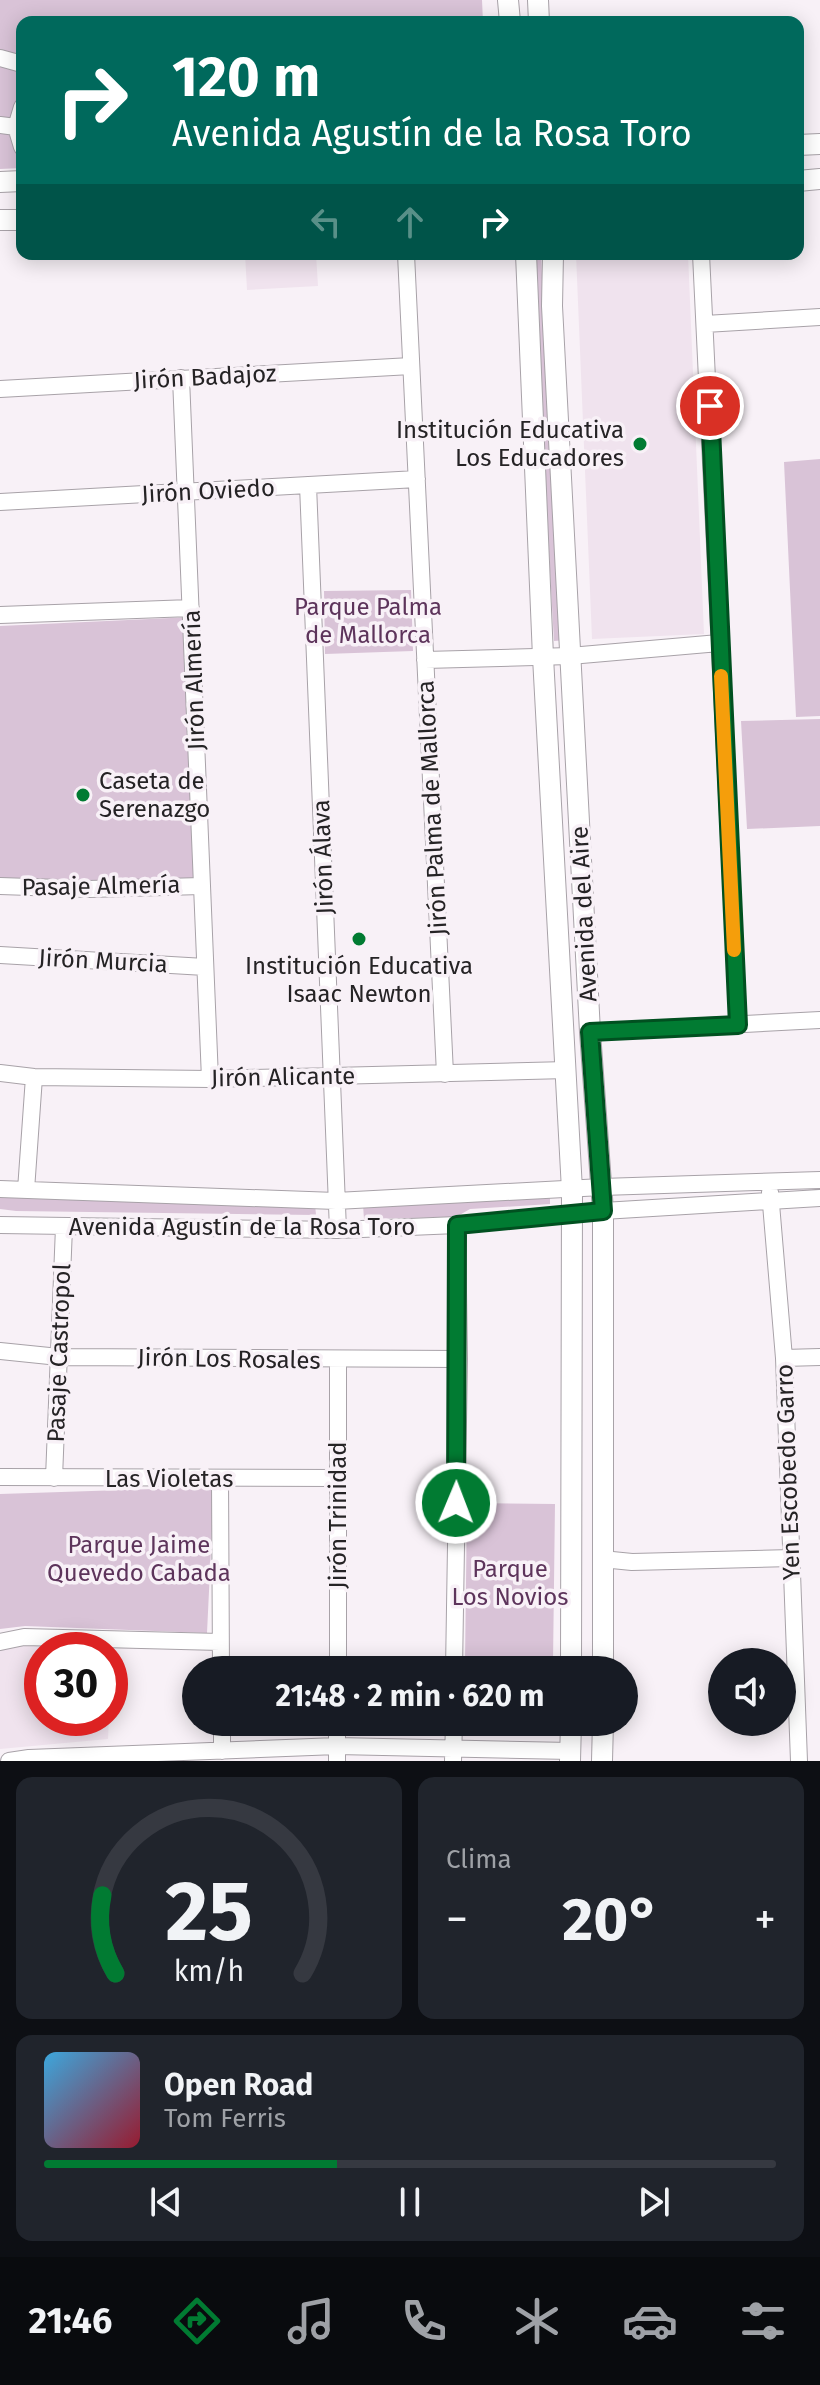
<!DOCTYPE html>
<html lang="es">
<head>
<meta charset="utf-8">
<style>
  :root { --surface:#171b24; --page:#20242c; --text:#f1f3f6; --muted:#9ea1a6; --line:#363941; --accent:#017b32 }
  body { margin:0; font-family:"Fira Sans",sans-serif; background:var(--page); color:var(--text); height:100vh; display:flex; flex-direction:column; font-size:30px; white-space:nowrap }
  * { box-sizing:border-box; margin:0 }
  p { font-size:26px; color:var(--muted) }
  .icon { flex:none; width:44px; height:44px; fill:none; stroke:currentColor; stroke-width:2; stroke-linecap:round; stroke-linejoin:round }
  .map { position:relative; height:1761px; overflow:hidden }
  .sheet { display:flex; flex-direction:column; gap:16px; padding:16px; background:#0d0f14; flex:1 }
  .sheet>* { flex:none }
  .banner { position:absolute; left:16px; top:16px; width:788px; height:244px; border-radius:16px; box-shadow:0 4px 20px #0003; background:#00695c; color:#fff; overflow:hidden }
  .fabs { position:absolute; left:708px; top:1648px; display:grid; gap:16px }
  .fabs a { display:grid; place-items:center; width:88px; height:88px; border-radius:50%; background:var(--surface); box-shadow:0 4px 20px #0003; font-size:40px }
  .speed { position:absolute; left:24px; top:1632px; display:flex; gap:16px; font-size:40px; font-weight:700; text-align:center }
  .speed>* { display:grid; place-content:center; width:104px; height:104px; border-radius:50%; background:var(--surface); box-shadow:0 4px 20px #0003; line-height:1 }
  .speed .limit { border:12px solid #d22; background:#fff; color:#111 }
  .pin { position:absolute; display:grid; place-items:center; width:68px; height:68px; color:#fff; margin:-34px; border:4px solid #fff; border-radius:50%; box-shadow:0 2px 8px #0007 }
  .me { position:absolute; width:88px; margin:-44px; rotate:1deg; stroke-linejoin:round; filter:drop-shadow(0 0 6px #0008) }
  .turn { display:flex; align-items:center; gap:28px; height:168px; padding:0 24px; font-size:36px }
  .turn .icon { width:104px; height:104px; stroke-width:2.5 }
  .turn b { display:block; font-size:56px; line-height:68px }
  .lanes { display:flex; align-items:center; height:76px; padding:0 24px; background:#0003; justify-content:center; gap:40px; direction:ltr }
  .lanes .off { opacity:.35 }
  .big { font-size:60px; font-weight:700; line-height:1.1 }
  .sheet .card { flex:1; display:flex; flex-direction:column; justify-content:center; gap:12px; min-width:0; padding:0 28px; border-radius:16px; background:var(--page) }
  .sheet .dial { align-items:center; gap:0 }
  .dial svg { height:208px; overflow:visible; fill:none; stroke:var(--line); stroke-width:7; stroke-linecap:round; text-anchor:middle }
  .dial text { fill:var(--text); stroke:none }
  .song { display:flex; align-items:center; gap:24px }
  .cover { width:96px; height:96px; border-radius:12px; background:linear-gradient(135deg,hsl(200 70% 55%),hsl(350 70% 35%)) }
  .played { height:8px; border-radius:4px; background:linear-gradient(90deg,var(--accent) 40%,var(--line) 40%) }
  .keys { display:flex; justify-content:space-around; direction:ltr }
  .heat { display:flex; justify-content:space-between; align-items:center; font-size:44px; direction:ltr }
  .sheet .tiles { flex:1; display:grid; gap:16px; grid-template-columns:1fr 1fr }
  .card:last-child { grid-column:span 2 }
  .trip { position:absolute; left:182px; top:1656px; width:456px; height:80px; border-radius:40px; background:var(--surface); box-shadow:0 4px 20px #0003; font-weight:700; line-height:80px; text-align:center }
  .tabs { display:flex; height:128px; justify-content:space-around; align-items:center; background:#090b0e; color:var(--muted) }
  .tabs .icon { width:56px; height:56px }
  .tabs .on { color:var(--accent) }
  .tabs b { font-size:36px; color:var(--text) }
  .map>svg:first-child { display:block }
</style>
</head>
<body>
<div class="map">
<svg width="820" height="1761" viewBox="0 0 820 1761">
  <rect width="100%" height="100%" fill="#f8f1f7"/>
  <path fill="#f0e3ee" d="M245,254h71l2,32 -71,4z
    M576,254h112l16,380 -112,5z
    M25,1645l57,5h-40v68h67l-1,21 -108,10v-100z"/>
  <path fill="#d9c3d7" d="M0,0h482l1,22h-461v146l-22,1z
    M532,254h9l1,21 9,46 17,319 -14,1z
    M820,459v257l-24,1 -12,-255z
    M411,590l2,61 -88,3 -1,-63z
    M192,617l10,265h-202v-256z
    M820,719v107l-73,3 -6,-108z
    M0,1193l315,11 1,11 -300,-4 -16,-2z
    M550,1197v7l-80,5 -14,8 -92,2 -1,-14z
    M214,1487l-7,146 -182,-7 -25,3v-135z
    M467,1503l88,1 -2,159 -88,-1z"/>
  <g fill="none" stroke-linecap="round" stroke-linejoin="round">
    <defs>
      <path id="minor" d="M0,58l22,6
        M22,107l-6,20 6,20
        M0,125l16,2
        M406,254l39,820
        M701,254l37,771
        M705,324l115,-7
        M181,378l29,701
        M0,389l411,-23
        M308,485l30,745
        M0,502l417,-23
        M0,615l191,-7
        M425,660l145,-4 149,-13
        M0,886l89,3 113,-3
        M0,955l205,12
        M590,1032l230,-12
        M0,1073l34,4 176,2 357,-9
        M0,1189l336,12 266,-14 218,-7
        M26,1190l8,-113
        M770,1192l14,166 15,403
        M0,1225l338,5 119,-5 146,-14 217,-13
        M0,1351l59,6 400,2
        M784,1358l36,-1
        M0,1477l338,1
        M54,1478l10,-251
        M220,1479l1,191
        M602,1559l30,3 160,-4
        M0,1642l24,-5 196,5
        M338,1670v-310
        M454,1670l5,-311 -2,-134
        M222,1722v29
        M9,1761l20,-3 308,-12 234,5
        M337,1761v-39
        M453,1761l1,-39"/>
      <path id="major" d="M508,0l2,22
        M538,0l1,22
        M798,145l22,-1
        M798,181l22,-2
        M0,182l22,-1
        M0,220h22
        M526,254l17,403 29,533 -1,480
        M553,254l-1,52 38,726 13,179v459
        M570,1761l1,-39
        M602,1761l1,-39"/>
    </defs>
    <use href="#minor" stroke="#a8a2a8" stroke-width="18"/>
    <use href="#major" stroke="#a8a2a8" stroke-width="22"/>
    <use href="#minor" stroke="#fff" stroke-width="16"/>
    <use href="#major" stroke="#fff" stroke-width="20"/>
  </g>
  <g fill="none" stroke-linecap="round" stroke-linejoin="round">
    <defs>
      <path id="route" d="M456,1503l1,-278 146,-14 -13,-179 148,-7 -28,-619"/>
    </defs>
    <use href="#route" stroke="#015020" stroke-width="20"/>
    <use href="#route" stroke="#017b32" stroke-width="14"/>
    <path stroke="#f59e0b" stroke-width="14" d="M721,676l13,274"/>
  </g>
  <g fill="#017b32" stroke="#f8f1f7" stroke-width="3">
    <circle cx="640" cy="444" r="8"/>
    <circle cx="83" cy="795" r="8"/>
    <circle cx="359" cy="939" r="8"/>
  </g>
  <g text-anchor="middle" dominant-baseline="central" stroke-width="7" stroke-linejoin="round" paint-order="stroke">
    <g font-size="24" fill="#252325" stroke="#f8f1f7">
      <text transform="translate(205 377) rotate(-3)">Jirón Badajoz</text>
      <text transform="translate(208 491) rotate(-3)">Jirón Oviedo</text>
      <text transform="translate(194 680) rotate(-92)">Jirón Almería</text>
      <text transform="translate(432 808) rotate(-93)">Jirón Palma de Mallorca</text>
      <text transform="translate(323 857) rotate(-92)">Jirón Álava</text>
      <text transform="translate(101 886) rotate(-1)">Pasaje Almería</text>
      <text transform="translate(584 914) rotate(-93)">Avenida del Aire</text>
      <text transform="translate(103 961) rotate(3)">Jirón Murcia</text>
      <text transform="translate(283 1077) rotate(-1)">Jirón Alicante</text>
      <text x="242" y="1227">Avenida Agustín de la Rosa Toro</text>
      <text transform="translate(59 1353) rotate(-88)">Pasaje Castropol</text>
      <text transform="translate(229 1359) rotate(1)">Jirón Los Rosales</text>
      <text transform="translate(788 1472) rotate(-92)">Yen Escobedo Garro</text>
      <text x="169" y="1479">Las Violetas</text>
      <text transform="translate(338 1515) rotate(-90)">Jirón Trinidad</text>
    </g>
    <g font-size="24" fill="#252325" stroke="#f8f1f7" text-anchor="end">
      <text x="624" y="430">Institución Educativa<tspan x="624" dy="28">Los Educadores</tspan></text>
      <text x="99" y="781" text-anchor="start">Caseta de<tspan x="99" dy="28">Serenazgo</tspan></text>
      <text x="359" y="966" text-anchor="middle">Institución Educativa<tspan x="359" dy="28">Isaac Newton</tspan></text>
    </g>
    <g font-size="24" fill="#5d345b" stroke="#f8f1f7">
      <text x="368" y="607">Parque Palma<tspan x="368" dy="28">de Mallorca</tspan></text>
      <text x="139" y="1545">Parque Jaime<tspan x="139" dy="28">Quevedo Cabada</tspan></text>
      <text x="510" y="1569">Parque<tspan x="510" dy="28">Los Novios</tspan></text>
    </g>
  </g>
</svg>
<div class="fabs">
<a><svg class="icon" aria-label="sound" viewBox="0 0 24 24"><path d="M4 9h4l5-4v14l-5-4H4zM17 9q2 3 0 6"/></svg></a>
</div>
<div class="speed"><div class="limit">30</div></div>
<div class="pin" style="left:710px;top:406px;background:#d93025"><svg class="icon" aria-label="arrive" viewBox="0 0 24 24"><path d="M6 21V4h12l-3 4 3 4H6"/></svg></div>
<svg class="me" style="left:456px;top:1503px" viewBox="-20 -20 40 40"><circle r="17" fill="#017b32" stroke="#fff" stroke-width="3"/><path d="M0-11L8 9 0 5-8 9z" fill="#fff"/></svg>
<div class="trip">21:48 · 2 min · 620 m</div>
<div class="banner">
<div class="turn"><svg class="icon" aria-label="right" viewBox="0 0 24 24"><path d="M7 20v-9h11M14 6l5 5-5 5"/></svg><div><b>120 m</b>Avenida Agustín de la Rosa Toro</div></div>
<div class="lanes"><svg class="icon off" aria-label="left" viewBox="0 0 24 24"><path d="M17 20v-9H6M10 6l-5 5 5 5"/></svg><svg class="icon off" aria-label="ahead" viewBox="0 0 24 24"><path d="M12 20V5M6 11l6-6 6 6"/></svg><svg class="icon" aria-label="right" viewBox="0 0 24 24"><path d="M7 20v-9h11M14 6l5 5-5 5"/></svg></div>
</div>
</div>
<section class="sheet">
<div class="tiles">
<div class="card dial"><svg viewBox="0 0 100 80">
<path d="M14 69A42 42 0 1 1 86 69"/>
<path d="M14 69A42 42 0 0 1 9 39" stroke="#017b32"/>
<text x="50" y="56" font-size="32" font-weight="700">25</text>
<text x="50" y="72" font-size="11">km/h</text>
</svg></div>
<div class="card"><p>Clima</p>
<div class="heat"><a>−</a><b class="big">20°</b><a>+</a></div>
</div>
<div class="card">
<div class="song"><i class="cover"></i><div><b>Open Road</b><p>Tom Ferris</p></div></div>
<div class="played"></div>
<div class="keys"><svg class="icon" aria-label="previous" viewBox="0 0 24 24"><path d="M18 5L8 12l10 7zM5 5v14"/></svg><svg class="icon" aria-label="pause" viewBox="0 0 24 24"><path d="M8 5v14M16 5v14"/></svg><svg class="icon" aria-label="next" viewBox="0 0 24 24"><path d="M6 5l10 7-10 7zM19 5v14"/></svg></div>
</div>
</div>
</section>
<nav class="tabs">
<b>21:46</b>
<svg class="icon on" aria-label="directions" viewBox="0 0 24 24"><path d="M12 3l9 9-9 9-9-9zM9 14v-3h6M13 9l2 2-2 2"/></svg>
<svg class="icon" aria-label="music" viewBox="0 0 24 24"><path d="M9 18V5l10-2v13"/><circle cx="6" cy="18" r="3"/><circle cx="16" cy="16" r="3"/></svg>
<svg class="icon" aria-label="phone" viewBox="0 0 24 24"><path d="M5 4h4l2 5-3 2q2 4 5 5l2-3 5 2v4C11 20 4 13 5 4z"/></svg>
<svg class="icon" aria-label="climate" viewBox="0 0 24 24"><path d="M12 3v18M4 7l16 10M4 17L20 7"/></svg>
<svg class="icon" aria-label="car" viewBox="0 0 24 24"><path d="M5 17H2v-5l4-1 3-4h7l3 4 3 1v5h-3M9 17h6M6 11h13"/><circle cx="7" cy="17" r="2"/><circle cx="17" cy="17" r="2"/></svg>
<svg class="icon" aria-label="filters" viewBox="0 0 24 24"><path d="M4 7h16M4 17h16"/><circle cx="9" cy="7" r="2"/><circle cx="15" cy="17" r="2"/></svg>
</nav>
</body>
</html>
